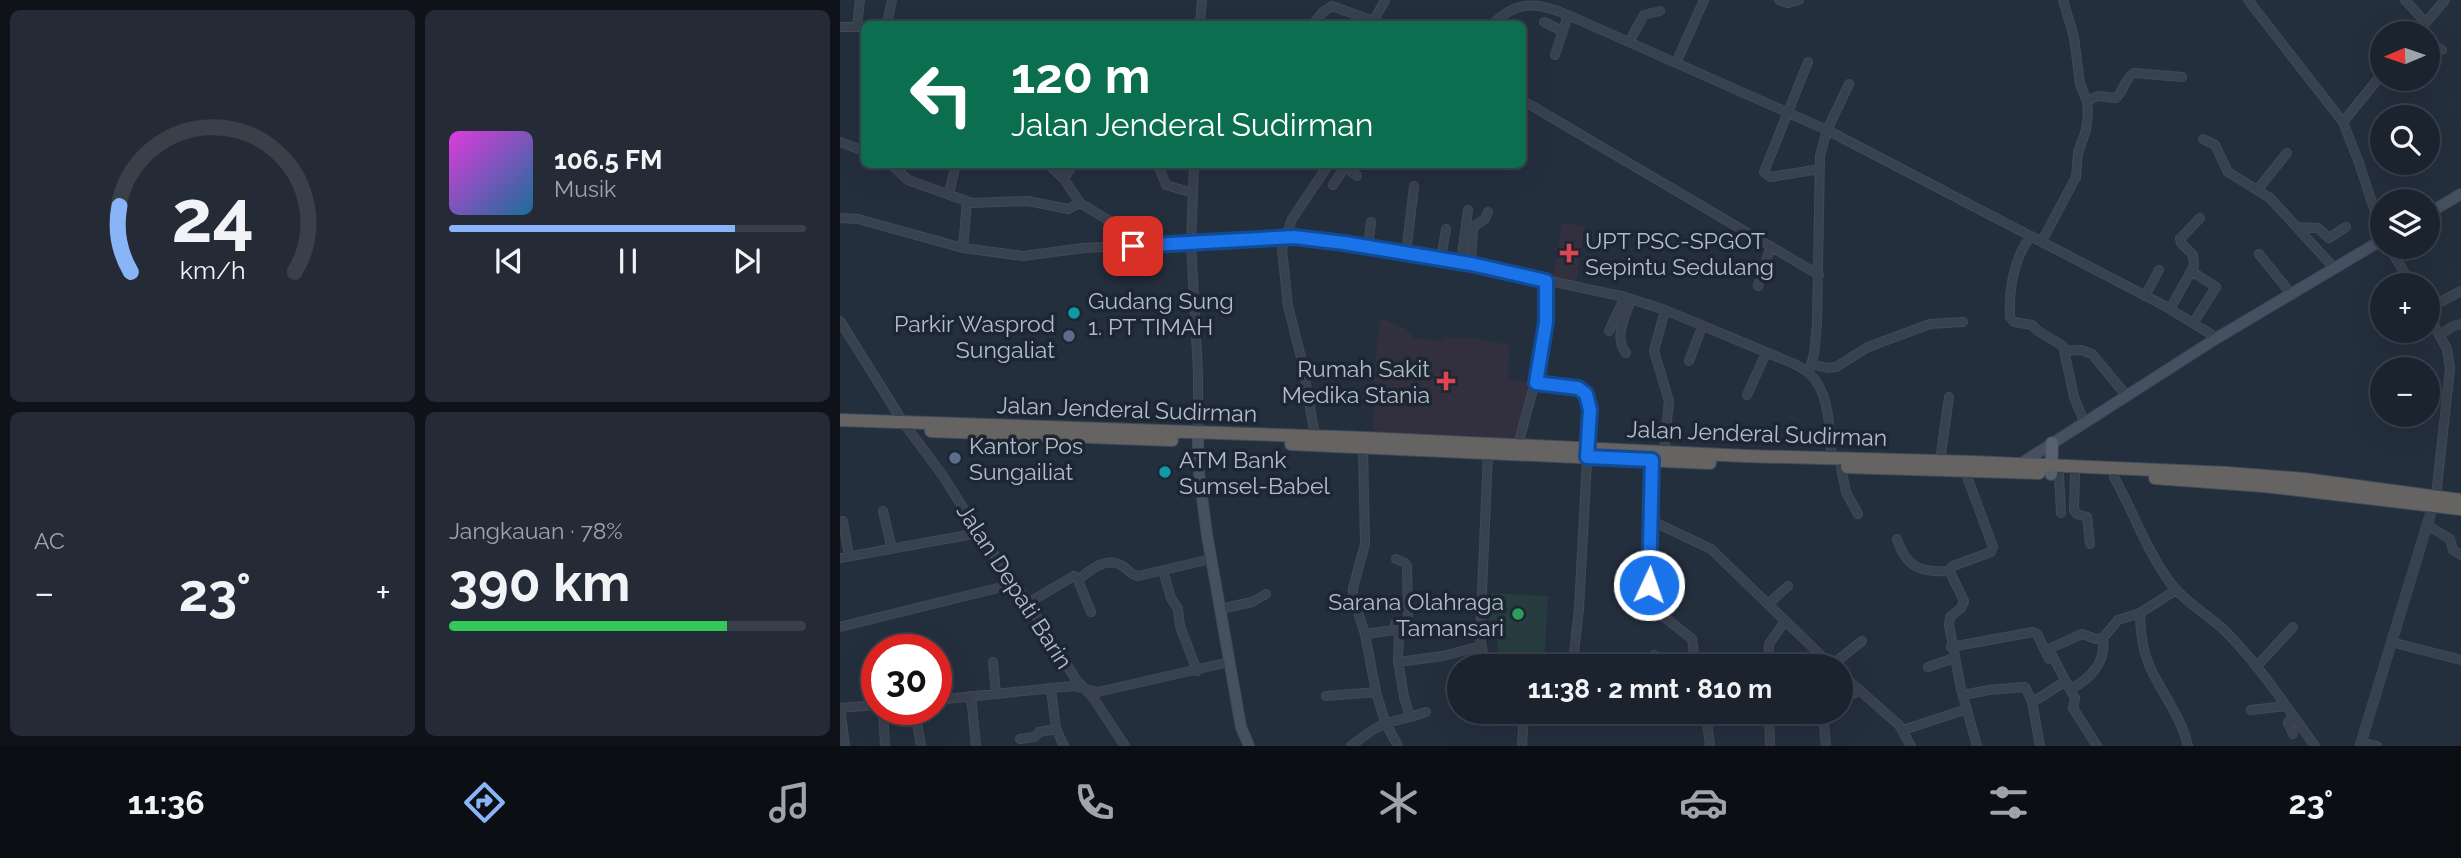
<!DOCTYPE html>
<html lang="id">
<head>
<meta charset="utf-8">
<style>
  :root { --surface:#1b232e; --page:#242b36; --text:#f1f3f6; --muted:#a0a4aa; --line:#39404a; --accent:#8ab4f8 }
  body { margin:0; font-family:Raleway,sans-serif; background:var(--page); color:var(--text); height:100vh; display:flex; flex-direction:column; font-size:26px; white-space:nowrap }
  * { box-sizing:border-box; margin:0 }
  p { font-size:23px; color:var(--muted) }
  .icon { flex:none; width:38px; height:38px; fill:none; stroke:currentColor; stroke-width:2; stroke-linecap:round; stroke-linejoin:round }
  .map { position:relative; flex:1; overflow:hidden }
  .drawer { display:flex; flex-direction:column; gap:10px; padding:10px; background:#0f1319; width:840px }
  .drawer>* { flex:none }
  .top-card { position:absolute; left:21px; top:21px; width:665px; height:147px; border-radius:10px; box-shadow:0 7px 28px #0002,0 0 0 2px var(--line); background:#0b6e4f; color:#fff; overflow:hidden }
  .needle { width:46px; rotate:268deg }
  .fabs { position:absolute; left:1530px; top:21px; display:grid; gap:14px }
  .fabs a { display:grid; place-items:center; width:70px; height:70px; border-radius:50%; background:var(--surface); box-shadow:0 7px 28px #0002,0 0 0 2px var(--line); font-size:35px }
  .speed { position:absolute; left:21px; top:634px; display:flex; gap:14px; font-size:35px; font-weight:700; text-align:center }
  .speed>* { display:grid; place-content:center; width:91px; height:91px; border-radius:50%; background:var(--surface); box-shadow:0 7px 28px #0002,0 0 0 2px var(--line); line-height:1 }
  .speed .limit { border:10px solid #d22; background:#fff; color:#111 }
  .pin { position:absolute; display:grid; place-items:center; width:60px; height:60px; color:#fff; margin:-30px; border-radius:14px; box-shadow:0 4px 10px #0006 }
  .me { position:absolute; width:77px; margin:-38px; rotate:3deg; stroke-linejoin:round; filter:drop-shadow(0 0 5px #0008) }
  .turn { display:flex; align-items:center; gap:24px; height:147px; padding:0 35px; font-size:32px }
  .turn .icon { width:91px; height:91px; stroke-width:2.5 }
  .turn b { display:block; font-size:49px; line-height:60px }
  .big { font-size:52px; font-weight:700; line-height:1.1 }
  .drawer .card { flex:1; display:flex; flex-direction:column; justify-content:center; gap:10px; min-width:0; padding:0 24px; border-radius:10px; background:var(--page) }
  .drawer .dial { align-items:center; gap:0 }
  .dial svg { height:182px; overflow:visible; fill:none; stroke:var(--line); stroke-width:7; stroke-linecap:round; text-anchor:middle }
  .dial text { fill:var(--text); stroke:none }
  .song { display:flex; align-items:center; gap:21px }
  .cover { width:84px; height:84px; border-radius:10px; background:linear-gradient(135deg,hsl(300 70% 55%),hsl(200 70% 35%)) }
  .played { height:7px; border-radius:4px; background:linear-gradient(90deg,var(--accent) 80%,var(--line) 80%) }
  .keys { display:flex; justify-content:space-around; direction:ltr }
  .heat { display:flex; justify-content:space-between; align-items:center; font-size:38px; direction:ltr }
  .charge { height:10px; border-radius:5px; background:linear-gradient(90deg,#34c759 78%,var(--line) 0) }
  .drawer .tiles { flex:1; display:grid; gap:10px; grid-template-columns:repeat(2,1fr) }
  .trip { position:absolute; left:607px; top:654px; width:406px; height:70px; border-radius:35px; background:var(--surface); box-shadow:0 7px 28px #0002,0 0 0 2px var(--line); font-weight:700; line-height:70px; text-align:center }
  .tab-bar { display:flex; height:112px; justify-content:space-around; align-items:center; background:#0b0e12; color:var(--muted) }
  .tab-bar .icon { width:49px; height:49px }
  .tab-bar .active { color:var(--accent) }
  .tab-bar b { font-size:32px; color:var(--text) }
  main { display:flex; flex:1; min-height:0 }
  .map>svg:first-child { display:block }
</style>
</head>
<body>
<main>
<section class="drawer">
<div class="tiles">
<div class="card dial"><svg viewBox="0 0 100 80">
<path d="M14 69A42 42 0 1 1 86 69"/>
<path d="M14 69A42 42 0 0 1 9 40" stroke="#8ab4f8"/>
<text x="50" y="56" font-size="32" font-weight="700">24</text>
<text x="50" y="72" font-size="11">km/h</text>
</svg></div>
<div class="card">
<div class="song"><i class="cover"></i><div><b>106.5 FM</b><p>Musik</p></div></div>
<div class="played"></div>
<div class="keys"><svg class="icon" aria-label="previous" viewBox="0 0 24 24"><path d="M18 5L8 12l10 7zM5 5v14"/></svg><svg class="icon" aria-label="pause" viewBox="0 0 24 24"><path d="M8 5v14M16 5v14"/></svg><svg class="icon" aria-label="next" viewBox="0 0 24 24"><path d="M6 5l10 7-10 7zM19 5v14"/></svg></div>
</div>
<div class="card"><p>AC</p>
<div class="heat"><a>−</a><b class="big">23°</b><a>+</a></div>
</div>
<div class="card"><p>Jangkauan · 78%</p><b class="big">390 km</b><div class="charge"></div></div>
</div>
</section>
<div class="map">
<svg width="1621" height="746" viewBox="0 0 1621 746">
  <rect width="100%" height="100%" fill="#242f3e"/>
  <path fill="#32303f" d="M722,223l23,3 -9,58 -23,-4z
    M540,318l25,10 9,10 28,3 1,-4 32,1 34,7 -1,34 23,4 -16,62 -142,-9 1,-29 -2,-9z"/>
  <path fill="#263c3f" d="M651,593l57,3 -4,71h-34l1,-13 -14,-1 1,-20 -10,-1z"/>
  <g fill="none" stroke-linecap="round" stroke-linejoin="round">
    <defs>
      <path id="minor" d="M939,0l9,3 11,-3
        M1408,0l95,122 16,41 23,70
        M1565,0l20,22
        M704,22l18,9
        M47,24l5,-24
        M292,24h13
        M360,24l2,-24
        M473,24l10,-12 9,-6 41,15
        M532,24l13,-24
        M653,24c24,-24 44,-22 75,-9l259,115 338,176 52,32
        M17,26l3,-26
        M0,27h24
        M1577,33l28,-33
        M1587,41l15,9
        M789,42l15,-27 16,-4
        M715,55l13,-40
        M968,62l-44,110 6,5 50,-8
        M836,63l28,-63
        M682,100l297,175
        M1247,101l11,-5 18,2c8,-7 9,-20 18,-25l48,4
        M1503,122l39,-48
        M1363,139l12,6 13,27 42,26 65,71
        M0,142l24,9
        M51,164l17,16 64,23 56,-2 40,8 12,-6
        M208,164l16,15 16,24 38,23 15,20
        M354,164l-3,80 7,128v61
        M502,164l15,12
        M319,167l7,18 27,8
        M224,179l9,-15
        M493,185l12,-18
        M1418,189l29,-36
        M109,193l7,-29
        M0,218l18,1 105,29 60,8 61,-8 201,-11 59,6 127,21 154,33 40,13 127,53c6,3 13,6 18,11 21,20 19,58 22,84
        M1458,227l20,1 11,10 17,-11
        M1191,236c-18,23 -22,52 -21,81l4,5 18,3 6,6 25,15 11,51 10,25
        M1202,241l34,-64 2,-24 8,-23 2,-16 -1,-13 -7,-17 -6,-47 -11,-37
        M528,247l3,-25
        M1549,247l23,38
        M123,248l4,-47
        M566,254l8,-68
        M1419,254l33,41
        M601,259l5,-30
        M621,263l7,-53
        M631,264l2,-37 12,-8 3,-7
        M1351,271l25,16 -22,35
        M918,286l13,-40
        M1305,296l14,-26
        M1330,309l24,-43 -1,-11 -12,-12 -1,-4 20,-21
        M1587,309l34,-18
        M1587,313l20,36 3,20 -14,127
        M0,321l63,101 40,54 36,57 49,70 47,75 19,21 31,47
        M769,331l16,-34
        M1600,335l13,-9 8,-2
        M1224,351l17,-1 11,4 34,41
        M786,353c-13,-16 0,-37 5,-54
        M849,361l13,-34
        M972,364l16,4 8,-1 32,-20 62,-23 33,-2
        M969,372l5,-18 3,-30 3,-168 7,-26 22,-46
        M696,383c19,1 49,-1 54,21l-11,205 -5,44 -6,14
        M907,395l19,-42
        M475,436l-13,-75 -14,-55 -6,-57 10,-30 37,-55
        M678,445l24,-89 4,-34v-41
        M523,447l2,97 -12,44v9l12,37 11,58 9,30 13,24
        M824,451l5,-50 -15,-50 11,-41
        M648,453l-8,185 4,21 5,8
        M812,460v61l59,28 122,118
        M1100,461l9,-64
        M1001,467l5,25 12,22
        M1125,471l28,76 -2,5 -38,14 -4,4 15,31 -3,7 -11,9 -1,8 12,64 16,57
        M1219,474l2,39
        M1235,474l-1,36 3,4 10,3 3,27
        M1274,477c19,34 32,72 55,104 16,22 42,35 60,54 33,34 58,73 86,111
        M43,511l9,38
        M3,521l6,35
        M812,521l-2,78 8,13 34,27 4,28
        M1587,525l23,14 3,11 8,5
        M1057,539c9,28 23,34 52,32
        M0,558l139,-25
        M323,571l8,27 7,11 2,17 17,45
        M238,580c12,-10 29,-25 46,-13 6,4 6,7 14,9l73,-17
        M188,603l46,-27 4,4 13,32
        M928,604l20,-18
        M380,609l32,-7 14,-8
        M1300,613c0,19 2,36 10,54 12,27 31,49 38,79
        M0,627l174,-43
        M554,630l1,-6 11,-2 2,-4 -1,-52 -2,-3 -9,-4
        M1551,642l70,18
        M1111,647l82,-15 4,2 12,25
        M153,662l3,32
        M558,662l45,-6 38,-10
        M992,665l30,-24
        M1417,666l36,-39
        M811,667l3,-12
        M928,667l1,-23 16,-23
        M1088,667l26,-9
        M1001,674l58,51 12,21
        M1226,682l9,16 -2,10 24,38
        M211,689l5,40 8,17
        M1230,689c21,-10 36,-27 33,-51
        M1123,695l26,-5 36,-3 7,14c14,-4 20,-14 34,-19l-15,-29v-5l31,-14 14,5 7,-1 15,-18 22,-7 36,-23
        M131,696l5,50
        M486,696l50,-4
        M96,700l137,-14 25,6 131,-30
        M1001,700l19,-10
        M1192,701l8,45
        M0,708l5,38
        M0,708l37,-3
        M43,709l2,37
        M75,709l6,37
        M1411,710l35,-4
        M866,712l4,34
        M929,712l1,34
        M951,712h26
        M983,712l3,34
        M1453,715l-5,8 5,11
        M570,717l16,-5
        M1063,730l64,-21
        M180,739l15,-2 4,-5 17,-3
        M1521,742l16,4
        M511,746c25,-20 29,-22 59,-29l-6,-20 -6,-37 1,-27 -5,-3 -29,4
        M682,746l2,-34"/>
      <path id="tertiary" d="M1520,746l75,-247"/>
      <path id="secondary" d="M1587,214l34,-20
        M358,433v33l9,69 34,192 8,19
        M1180,464l197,-126 165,-98"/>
      <path id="primary" d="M1211,474l1,-31"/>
      <path id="trunk" d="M0,420l524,18 382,18 226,6 255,11 77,6 157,21
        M91,431l241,9
        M451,444l419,19
        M1007,467l192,6
        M1315,478l109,8 197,23"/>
    </defs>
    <use href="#minor" stroke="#414a57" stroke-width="10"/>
    <use href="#tertiary" stroke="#414a57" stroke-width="11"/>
    <use href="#secondary" stroke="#414a57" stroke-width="12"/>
    <use href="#primary" stroke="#414a57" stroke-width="14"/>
    <use href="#trunk" stroke="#434c59" stroke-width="14"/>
    <use href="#minor" stroke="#38414e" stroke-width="8"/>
    <use href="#tertiary" stroke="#38414e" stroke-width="10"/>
    <use href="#secondary" stroke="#465061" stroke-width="10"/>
    <use href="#primary" stroke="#56606e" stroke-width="12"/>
    <use href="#trunk" stroke="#656462" stroke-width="12"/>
  </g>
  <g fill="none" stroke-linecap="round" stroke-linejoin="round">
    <defs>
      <path id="route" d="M293,246l161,-9 50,6 127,21 75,17v41l-10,61 42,5 8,6 4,16 -3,47 65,3 -3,125"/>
    </defs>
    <use href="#route" stroke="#114b97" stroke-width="18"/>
    <use href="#route" stroke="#1a73e8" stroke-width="12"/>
  </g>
  <g fill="#e0444e" stroke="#1d2633" stroke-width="2.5">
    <path d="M725.5 242.5h7v7h7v7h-7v7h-7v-7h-7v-7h7z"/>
    <path d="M602.5 370.5h7v7h7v7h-7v7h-7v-7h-7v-7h7z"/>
  </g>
  <g fill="#0f9aa8" stroke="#1d2633" stroke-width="2.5">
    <circle cx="234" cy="313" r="7"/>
    <circle cx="325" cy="472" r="7"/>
  </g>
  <g fill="#5c6f8a" stroke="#1d2633" stroke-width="2.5">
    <circle cx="229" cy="336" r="7"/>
    <circle cx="115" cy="458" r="7"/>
  </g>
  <circle fill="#2e9e5b" stroke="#1d2633" stroke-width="2.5" cx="678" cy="614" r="7"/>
  <g text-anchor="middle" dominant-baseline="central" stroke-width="7" stroke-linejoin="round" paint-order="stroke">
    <g font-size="23" fill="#b4bcc9" stroke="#1d2633" text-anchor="start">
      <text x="745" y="240">UPT PSC-SPGOT<tspan x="745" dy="26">Sepintu Sedulang</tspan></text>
      <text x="248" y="300">Gudang Sung<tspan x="248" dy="26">1. PT TIMAH</tspan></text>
      <text x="215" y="323" text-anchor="end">Parkir Wasprod<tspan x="215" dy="26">Sungaliat</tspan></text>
      <text x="590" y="368" text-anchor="end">Rumah Sakit<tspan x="590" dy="26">Medika Stania</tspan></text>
      <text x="129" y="445">Kantor Pos<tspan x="129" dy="26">Sungailiat</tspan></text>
      <text x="339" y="459">ATM Bank<tspan x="339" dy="26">Sumsel-Babel</tspan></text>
      <text x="664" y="601" text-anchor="end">Sarana Olahraga<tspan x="664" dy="26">Tamansari</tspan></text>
    </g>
    <g font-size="23" fill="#b4bcc9" stroke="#1d2633">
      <text transform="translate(287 409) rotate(2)">Jalan Jenderal Sudirman</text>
      <text transform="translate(917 433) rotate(2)">Jalan Jenderal Sudirman</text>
      <text transform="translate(175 586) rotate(57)">Jalan Depati Barin</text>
    </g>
  </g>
</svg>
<div class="fabs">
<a><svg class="needle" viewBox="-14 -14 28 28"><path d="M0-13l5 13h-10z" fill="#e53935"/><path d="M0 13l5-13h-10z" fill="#a0a4aa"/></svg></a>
<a><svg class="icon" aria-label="search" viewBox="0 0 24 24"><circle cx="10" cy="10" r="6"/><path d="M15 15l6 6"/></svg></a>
<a><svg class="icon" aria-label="layers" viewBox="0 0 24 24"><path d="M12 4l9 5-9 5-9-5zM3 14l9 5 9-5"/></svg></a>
<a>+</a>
<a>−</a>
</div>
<div class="speed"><div class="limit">30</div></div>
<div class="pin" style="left:293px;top:246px;background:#d93025"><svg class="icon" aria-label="arrive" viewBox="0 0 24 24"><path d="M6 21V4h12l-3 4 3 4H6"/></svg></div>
<svg class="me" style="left:809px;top:585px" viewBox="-20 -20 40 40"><circle r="17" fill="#1a73e8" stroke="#fff" stroke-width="3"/><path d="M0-11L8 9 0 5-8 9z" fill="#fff"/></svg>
<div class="trip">11:38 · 2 mnt · 810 m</div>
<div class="top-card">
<div class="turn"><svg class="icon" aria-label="left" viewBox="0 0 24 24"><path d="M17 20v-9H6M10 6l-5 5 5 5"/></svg><div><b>120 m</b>Jalan Jenderal Sudirman</div></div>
</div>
</div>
</main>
<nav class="tab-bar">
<b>11:36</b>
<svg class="icon active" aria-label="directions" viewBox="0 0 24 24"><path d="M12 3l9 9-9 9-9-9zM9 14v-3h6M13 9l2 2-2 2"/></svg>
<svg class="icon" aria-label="music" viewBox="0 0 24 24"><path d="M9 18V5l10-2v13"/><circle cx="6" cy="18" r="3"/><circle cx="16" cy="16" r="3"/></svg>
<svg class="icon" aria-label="phone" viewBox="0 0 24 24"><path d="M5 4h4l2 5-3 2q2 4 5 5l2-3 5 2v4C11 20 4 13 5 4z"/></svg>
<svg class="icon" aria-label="climate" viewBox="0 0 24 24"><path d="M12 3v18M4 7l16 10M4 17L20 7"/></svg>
<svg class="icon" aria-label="car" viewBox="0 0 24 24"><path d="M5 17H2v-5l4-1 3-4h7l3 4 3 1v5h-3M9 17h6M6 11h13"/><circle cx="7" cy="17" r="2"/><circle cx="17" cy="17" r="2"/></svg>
<svg class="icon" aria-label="filters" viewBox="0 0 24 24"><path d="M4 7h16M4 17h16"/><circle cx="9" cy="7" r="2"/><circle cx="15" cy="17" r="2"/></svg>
<b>23°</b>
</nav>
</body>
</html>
